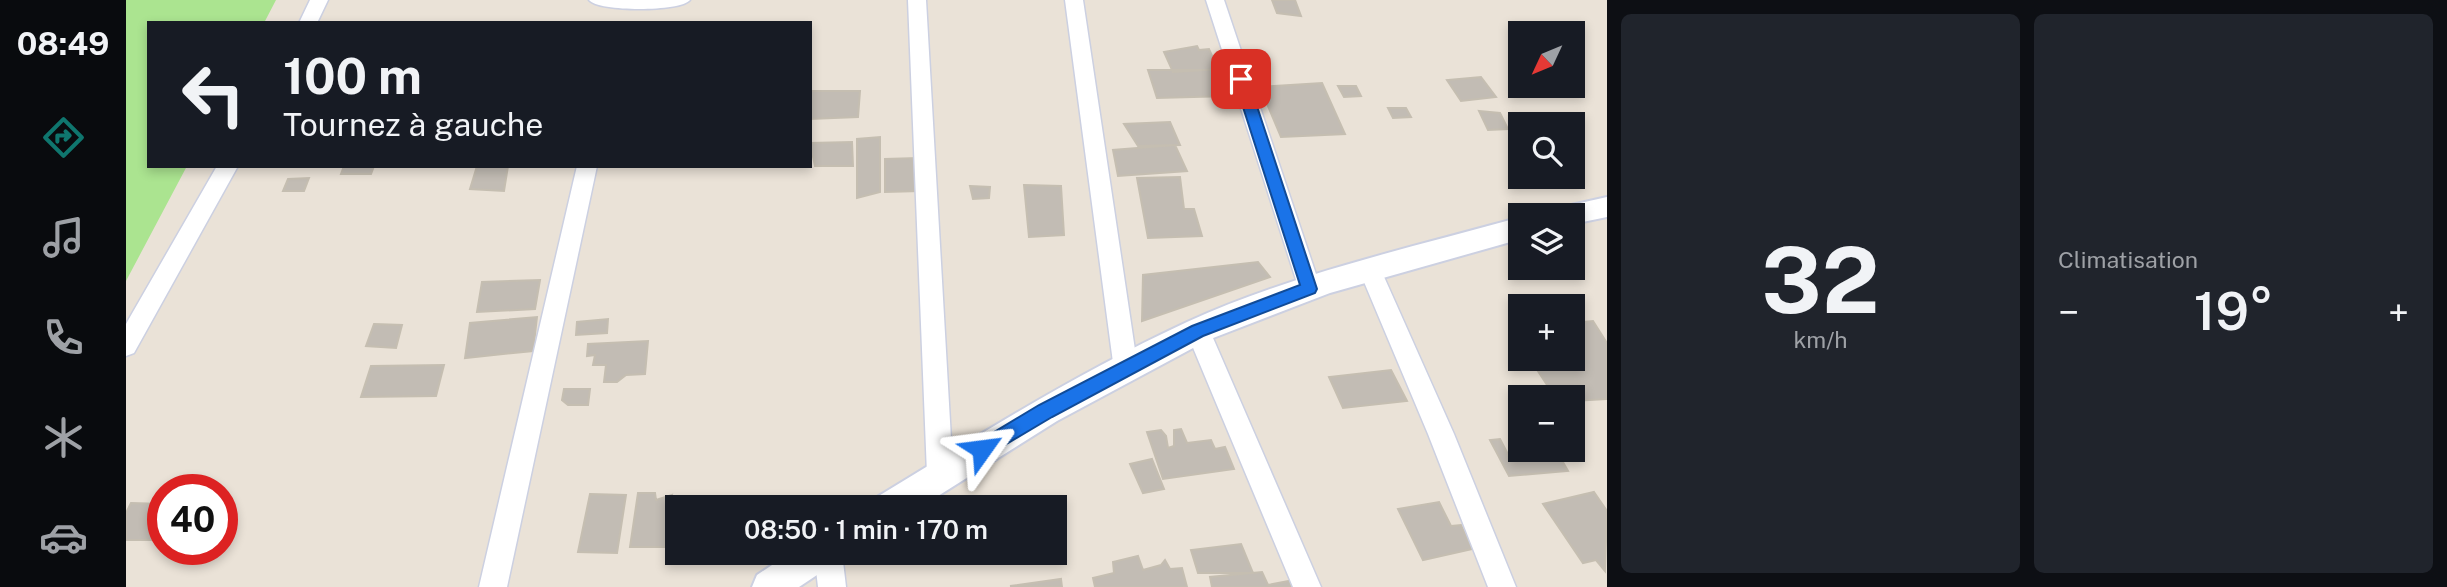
<!DOCTYPE html>
<html lang="fr">
<head>
<meta charset="utf-8">
<style>
  :root { --surface:#171b24; --page:#20242c; --text:#f1f3f6; --muted:#9ea1a6; --accent:#0f766e }
  body { margin:0; font-family:"Public Sans",sans-serif; background:var(--page); color:var(--text); height:100vh; display:flex; flex-direction:column; font-size:26px; white-space:nowrap }
  * { box-sizing:border-box; margin:0 }
  p { font-size:23px; color:var(--muted) }
  .icon { flex:none; width:38px; height:38px; fill:none; stroke:currentColor; stroke-width:2; stroke-linecap:round; stroke-linejoin:round }
  .map { position:relative; flex:1; overflow:hidden }
  .sheet { display:flex; flex-direction:column; gap:14px; padding:14px; background:#0d0f14; width:840px }
  .sheet>* { flex:none }
  .guide { position:absolute; left:21px; top:21px; width:665px; height:147px; border-radius:0px; box-shadow:0 4px 10px #0003; background:#171b24; color:var(--text); overflow:hidden }
  .needle { width:46px; rotate:226deg }
  .controls { position:absolute; left:1382px; top:21px; display:grid; gap:14px }
  .controls a { display:grid; place-items:center; width:77px; height:77px; border-radius:0px; background:var(--surface); box-shadow:0 4px 10px #0003; font-size:35px }
  .speed { position:absolute; left:21px; top:474px; display:flex; gap:14px; font-size:35px; font-weight:700; text-align:center }
  .speed>* { display:grid; place-content:center; width:91px; height:91px; border-radius:50%; background:var(--surface); box-shadow:0 4px 10px #0003; line-height:1 }
  .speed .limit { border:10px solid #d22; background:#fff; color:#111 }
  .pin { position:absolute; display:grid; place-items:center; width:60px; height:60px; color:#fff; margin:-30px; border-radius:14px; box-shadow:0 4px 10px #0006 }
  .me { position:absolute; width:77px; margin:-38px; rotate:59deg; stroke-linejoin:round; filter:drop-shadow(0 0 5px #0008) }
  .turn { display:flex; align-items:center; gap:24px; height:147px; padding:0 21px; font-size:32px }
  .turn .icon { width:91px; height:91px; stroke-width:2.5 }
  .turn b { display:block; font-size:49px; line-height:60px }
  .big { font-size:52px; font-weight:600; line-height:1.1 }
  .sheet .card { flex:1; display:flex; flex-direction:column; justify-content:center; gap:10px; min-width:0; padding:0 24px; border-radius:10px; background:var(--page) }
  .sheet .dial { align-items:center; gap:0 }
  .dial b { font-size:91px; line-height:1 }
  .heat { display:flex; justify-content:space-between; align-items:center; font-size:38px; direction:ltr }
  .sheet .tiles { flex:1; display:grid; gap:14px; grid-template-columns:repeat(2,1fr) }
  .trip { position:absolute; left:539px; top:495px; width:402px; height:70px; border-radius:0px; background:var(--surface); box-shadow:0 4px 10px #0003; font-weight:600; line-height:70px; text-align:center }
  main { display:flex; flex:1; min-height:0 }
  .tabs { display:flex; flex-direction:column; width:126px; justify-content:space-around; align-items:center; background:#090b0e; color:var(--muted) }
  .tabs .icon { width:49px; height:49px }
  .tabs .on { color:var(--accent) }
  .tabs b { font-size:32px; color:var(--text) }
  .map>svg:first-child { display:block }
</style>
</head>
<body>
<main>
<nav class="tabs">
<b>08:49</b>
<svg class="icon on" aria-label="directions" viewBox="0 0 24 24"><path d="M12 3l9 9-9 9-9-9zM9 14v-3h6M13 9l2 2-2 2"/></svg>
<svg class="icon" aria-label="music" viewBox="0 0 24 24"><path d="M9 18V5l10-2v13"/><circle cx="6" cy="18" r="3"/><circle cx="16" cy="16" r="3"/></svg>
<svg class="icon" aria-label="phone" viewBox="0 0 24 24"><path d="M5 4h4l2 5-3 2q2 4 5 5l2-3 5 2v4C11 20 4 13 5 4z"/></svg>
<svg class="icon" aria-label="climate" viewBox="0 0 24 24"><path d="M12 3v18M4 7l16 10M4 17L20 7"/></svg>
<svg class="icon" aria-label="car" viewBox="0 0 24 24"><path d="M5 17H2v-5l4-1 3-4h7l3 4 3 1v5h-3M9 17h6M6 11h13"/><circle cx="7" cy="17" r="2"/><circle cx="17" cy="17" r="2"/></svg>
</nav>
<div class="map">
<svg width="1481" height="587" viewBox="0 0 1481 587">
  <rect width="100%" height="100%" fill="#eae2d7"/>
  <path fill="#abe490" d="M0,0h150l-12,23h-115v143h38l-61,115z"/>
  <path fill="#c2bcb4" stroke="#c5beb1" stroke-width="2" d="M1146,0h23l6,16 -24,-3z
    M1071,46l2,4 10,-1 9,20 -45,3 -9,-20z
    M1022,70h74l7,26 -72,2z
    M1355,77l15,20 -35,4 -14,-21z
    M1196,83l23,51 -64,3 -21,-50z
    M1212,86h18l5,10 -17,1z
    M684,91h50l-2,26 -48,2z
    M1262,108h18l5,9 -18,1z
    M1353,111l21,2 8,16 -20,1z
    M1044,122l10,23 -42,1 -14,-22z
    M754,137v55l-23,6v-59z
    M726,142l1,24h-38l-5,-23z
    M1049,145l12,26 -69,5 -5,-26z
    M792,158l2,33 -35,1v-33z
    M218,166h30l-3,8h-30z
    M351,166h31l-4,25 -34,-2z
    M1054,177l4,32h10l8,27 -54,2 -11,-60z
    M183,178l-5,13h-21l5,-12z
    M898,185l37,1 3,49 -35,2z
    M844,186l20,1 -1,11 -16,1z
    M1132,262l12,15 -128,44 1,-46z
    M414,280l-5,29 -58,3 5,-30z
    M411,317l-4,34 -68,7 5,-35z
    M482,319l-1,14 -31,2 1,-13z
    M1467,321l14,22v56l-34,2v-4h-18l-25,-38h43v-36z
    M248,324l28,1 -6,23 -30,-2z
    M522,341l-3,33 -19,1 -9,7h-13l2,-17h-13l2,-10 -8,1 1,-12z
    M318,365l-8,31 -75,1 10,-31z
    M1265,370l16,31 -64,7 -14,-31z
    M438,389h26l-2,16h-20l-6,-5z
    M1055,429l6,14 24,-3 4,9 10,-2 9,22 -71,10 -16,-47 14,-2 5,6 2,12 6,-2v-16z
    M1374,439l11,21 20,-2 -4,-8h29l12,21 -59,5 -19,-36z
    M1026,459l12,30 -21,4 -13,-29z
    M1468,492l13,19 -2,60 -9,-11 -13,3 -40,-59z
    M512,493h17l1,7 16,-5 -7,52h-35z
    M464,494l36,1 -9,58 -39,-1z
    M1313,502l12,24 10,-1 11,24 -49,11 -25,-51z
    M5,503l32,1v36h-37v-27z
    M1115,544l12,29h-55l-7,-23z
    M1012,556l5,14 18,-5 4,-5 5,9 12,-1 5,19h-92l-2,-9 21,-5 -1,-11z
    M1136,572l6,13 21,-4 2,6h-79l-2,-10z
    M935,579l1,8 -52,-1z"/>
  <g fill="none" stroke-linecap="round" stroke-linejoin="round">
    <defs>
      <path id="minor" d="M184,0h18l-11,23h-18z
        M463,0h101c-9,12 -92,12 -101,0z
        M782,0h18l27,474 -4,9 -9,3 -9,-3 -4,-9z
        M939,0h18l55,370 -3,8 -9,3 -9,-3 -3,-8z
        M1080,0h18l97,289 -3,7 -8,3 -8,-3 -3,-7z
        M91,166h21l-104,187 -8,3v-32z
        M451,166h20l-90,421h-28z
        M1244,261l8,2 3,7 73,164 62,153h-28l-60,-153 -69,-164 3,-7z
        M1072,321l8,3 4,7 111,256h-28l-107,-256 4,-7z
        M688,553h28l4,34h-28z"/>
      <path id="tertiary" d="M1481,197v20l-34,7v-9h-19l4,-7z
        M1395,217v22l-191,54 -122,47 -151,81 -138,87h-46l4,-11c102,-62 202,-125 310,-175 106,-48 222,-74 334,-105z
        M664,553h47l-5,12 -33,22h-47l5,-12z"/>
    </defs>
    <use href="#minor" stroke="#ccd0e1" stroke-width="3"/>
    <use href="#tertiary" stroke="#ccd0e1" stroke-width="4"/>
    <use href="#minor" fill="#fff" fill-rule="evenodd"/>
    <use href="#tertiary" fill="#fff" fill-rule="evenodd"/>
  </g>
  <path fill="#1a73e8" stroke="#114b97" stroke-width="2" d="M1115,74l7,5 69,210 -2,4 -112,43 -151,81 -64,38 -6,2 -6,-2 -3,-6 3,-6 63,-38 153,-79 108,-41 -66,-206z"/>
</svg>
<div class="controls">
<a><svg class="needle" viewBox="-14 -14 28 28"><path d="M0-13l5 13h-10z" fill="#e53935"/><path d="M0 13l5-13h-10z" fill="#9ea1a6"/></svg></a>
<a><svg class="icon" aria-label="search" viewBox="0 0 24 24"><circle cx="10" cy="10" r="6"/><path d="M15 15l6 6"/></svg></a>
<a><svg class="icon" aria-label="layers" viewBox="0 0 24 24"><path d="M12 4l9 5-9 5-9-5zM3 14l9 5 9-5"/></svg></a>
<a>+</a>
<a>−</a>
</div>
<div class="speed"><div class="limit">40</div></div>
<div class="pin" style="left:1115px;top:79px;background:#d93025"><svg class="icon" aria-label="arrive" viewBox="0 0 24 24"><path d="M6 21V4h12l-3 4 3 4H6"/></svg></div>
<svg class="me" style="left:856px;top:449px" viewBox="-20 -20 40 40"><path d="M0-17L14 15 0 8-14 15z" fill="#1a73e8" stroke="#fff" stroke-width="4"/></svg>
<div class="trip">08:50 · 1 min · 170 m</div>
<div class="guide">
<div class="turn"><svg class="icon" aria-label="left" viewBox="0 0 24 24"><path d="M17 20v-9H6M10 6l-5 5 5 5"/></svg><div><b>100 m</b>Tournez à gauche</div></div>
</div>
</div>
<section class="sheet">
<div class="tiles">
<div class="card dial"><b>32</b><p>km/h</p></div>
<div class="card"><p>Climatisation</p>
<div class="heat"><a>−</a><b class="big">19°</b><a>+</a></div>
</div>
</div>
</section>
</main>
</body>
</html>
